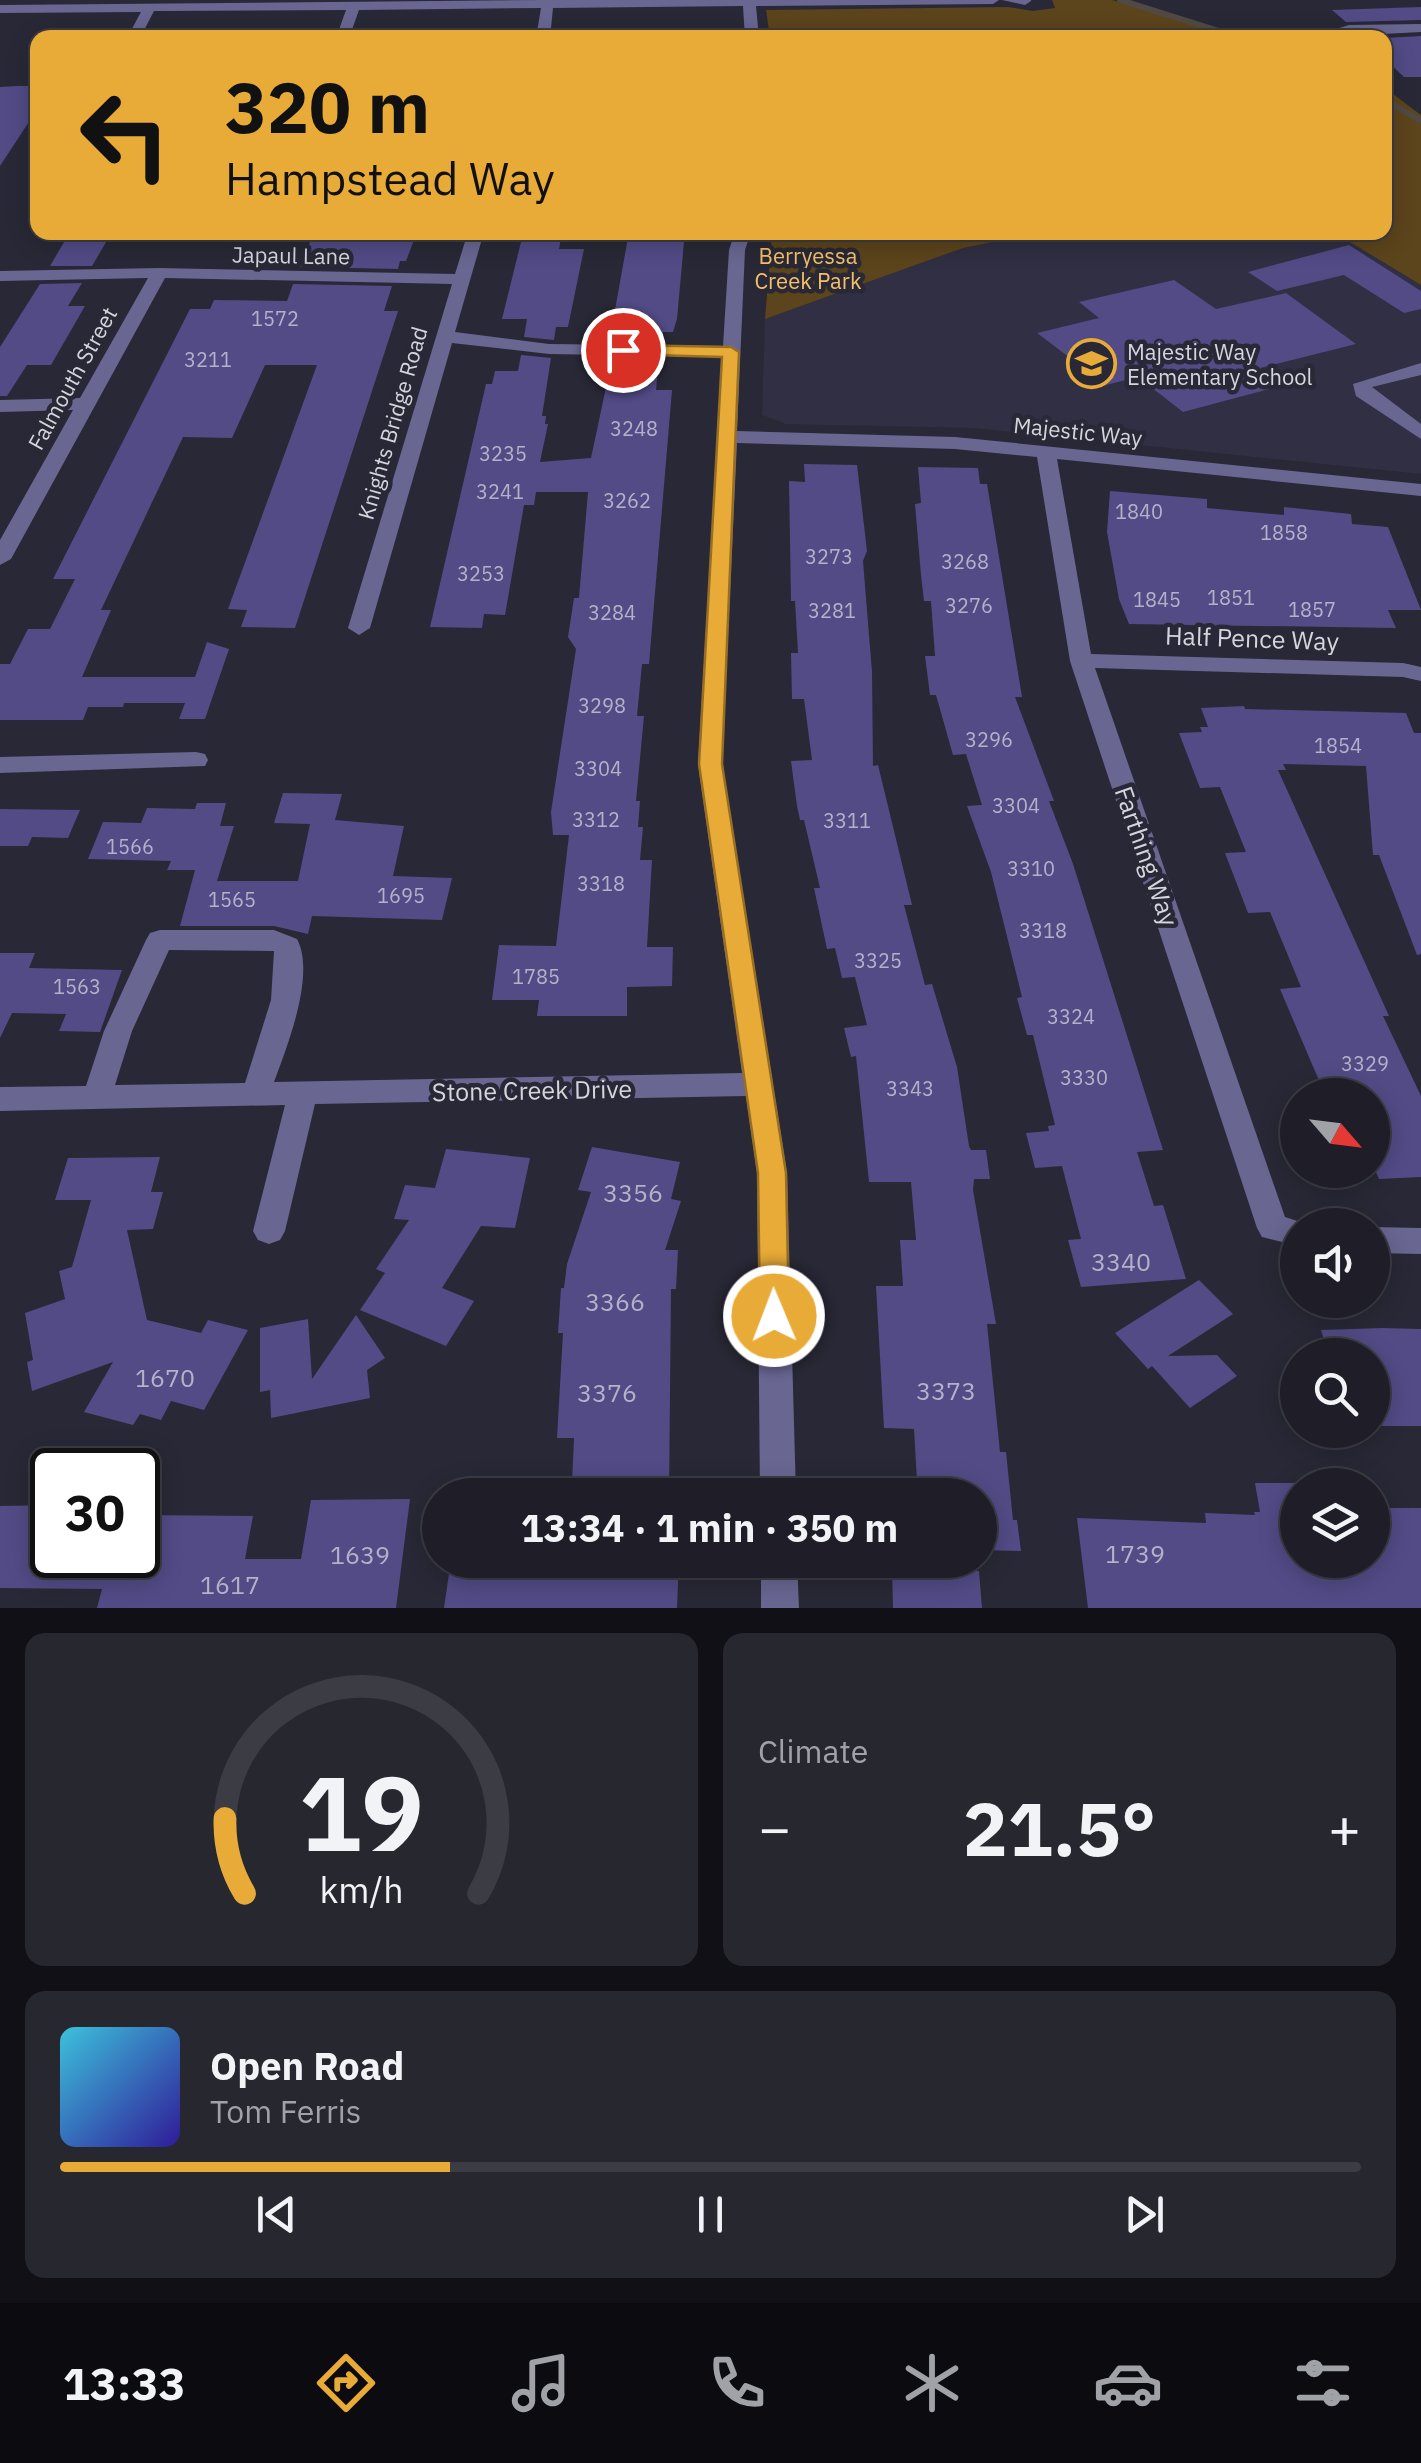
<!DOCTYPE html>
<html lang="en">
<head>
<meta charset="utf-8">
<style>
  :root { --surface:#1f1e28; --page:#272730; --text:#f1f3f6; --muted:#a1a2a8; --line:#3c3c45; --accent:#e9ab38 }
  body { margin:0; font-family:"IBM Plex Sans",sans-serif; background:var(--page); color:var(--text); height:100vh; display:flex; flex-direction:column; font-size:38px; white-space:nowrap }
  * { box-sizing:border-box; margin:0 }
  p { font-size:32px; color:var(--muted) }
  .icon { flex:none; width:55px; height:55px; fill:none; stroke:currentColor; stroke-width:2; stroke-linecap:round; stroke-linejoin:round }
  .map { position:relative; height:1608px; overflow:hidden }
  .sheet { display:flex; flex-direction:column; gap:25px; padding:25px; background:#111016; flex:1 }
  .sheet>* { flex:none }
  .hud { position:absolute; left:30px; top:30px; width:1362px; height:210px; border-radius:20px; box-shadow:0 5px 25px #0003,0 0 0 2px var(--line); background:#e9ab38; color:#111; overflow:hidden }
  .needle { width:65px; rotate:118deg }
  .tools { position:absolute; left:1280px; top:1078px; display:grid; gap:20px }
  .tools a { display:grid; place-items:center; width:110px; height:110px; border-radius:50%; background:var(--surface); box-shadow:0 5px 25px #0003,0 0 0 2px var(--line); font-size:50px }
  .speed { position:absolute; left:30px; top:1448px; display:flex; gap:20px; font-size:50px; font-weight:700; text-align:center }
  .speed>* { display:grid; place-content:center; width:130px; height:130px; border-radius:50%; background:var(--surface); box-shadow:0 5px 25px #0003,0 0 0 2px var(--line); line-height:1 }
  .speed .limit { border:5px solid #111; border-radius:15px; background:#fff; color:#111 }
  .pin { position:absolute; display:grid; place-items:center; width:85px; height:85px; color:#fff; margin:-42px; border:5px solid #fff; border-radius:50%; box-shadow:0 2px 10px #0007 }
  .me { position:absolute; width:110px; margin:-55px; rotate:359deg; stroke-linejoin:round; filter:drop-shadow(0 0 8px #0008) }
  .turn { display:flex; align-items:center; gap:35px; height:210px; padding:0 30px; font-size:45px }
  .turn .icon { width:130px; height:130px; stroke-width:2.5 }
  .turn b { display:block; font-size:70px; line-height:85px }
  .big { font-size:75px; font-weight:700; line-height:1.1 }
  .sheet .card { flex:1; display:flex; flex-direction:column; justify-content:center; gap:15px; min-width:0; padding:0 35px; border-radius:20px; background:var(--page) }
  .sheet .dial { align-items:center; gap:0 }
  .dial svg { height:260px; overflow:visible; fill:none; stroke:var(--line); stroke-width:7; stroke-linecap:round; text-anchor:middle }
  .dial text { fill:var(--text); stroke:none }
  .song { display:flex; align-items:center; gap:30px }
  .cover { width:120px; height:120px; border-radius:15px; background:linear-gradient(135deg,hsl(190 70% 55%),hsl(250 70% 35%)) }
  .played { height:10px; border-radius:5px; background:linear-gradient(90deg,var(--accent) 30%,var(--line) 30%) }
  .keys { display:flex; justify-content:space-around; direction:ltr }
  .heat { display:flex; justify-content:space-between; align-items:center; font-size:55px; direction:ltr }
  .sheet .tiles { flex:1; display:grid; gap:25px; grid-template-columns:1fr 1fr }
  .card:last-child { grid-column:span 2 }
  .trip { position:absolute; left:422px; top:1478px; width:575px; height:100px; border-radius:50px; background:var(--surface); box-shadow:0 5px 25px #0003,0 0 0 2px var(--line); font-weight:700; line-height:100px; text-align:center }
  .dock { display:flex; height:160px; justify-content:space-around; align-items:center; background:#0c0c10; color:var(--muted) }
  .dock .icon { width:70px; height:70px }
  .dock .selected { color:var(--accent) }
  .dock b { font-size:45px; color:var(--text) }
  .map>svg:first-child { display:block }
</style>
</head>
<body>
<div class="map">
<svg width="1421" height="1608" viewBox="0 0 1421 1608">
  <rect width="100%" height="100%" fill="#292836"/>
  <path fill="#302f43" d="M1038,233h297l86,52v189l-447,-46 -188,-4 -24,-9 3,-96 198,-71z"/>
  <path fill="#5c441c" d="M1052,0h60l138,37h-480l-4,-27 242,-3 25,4 22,-3z
    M1385,88l36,27v170l-86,-52 50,-1z
    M772,233v-1l266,1 -75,15 -198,71z"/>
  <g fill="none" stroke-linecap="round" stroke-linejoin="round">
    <path stroke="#514a43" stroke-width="6" d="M1120,0l121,38
      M1385,100l36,21"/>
  </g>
  <path fill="#524b86" d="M1421,7v13l-75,2 -14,-12z
    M1421,36v41h-17l-19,-18v-21z
    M18,86h20v22l-38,58v-79z
    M70,232h42l-20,34h-42z
    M314,232h103l-11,29h-6l-2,8 -98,-2z
    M538,232h24l-3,17h25l-16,78h-12l-2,13 -30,-3 3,-18h-25l19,-77h15z
    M629,232h44l-2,10h13l-7,77 -4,13h-10l-1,10 -47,-1v-9h-4z
    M1349,245l72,46v18l-17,4 -60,-38 -67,16 -29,-19z
    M1174,280l42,29 70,-16 70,51 -96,24 24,17 -101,27 -45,-35 -32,8 -69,-52 62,-15 -20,-16z
    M82,283l-14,23h17l-34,59h-24l-20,31h-7v-49l40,-63z
    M293,284l99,2 -8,25h14l-103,317 -54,-1 6,-17 -19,-1 89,-244h-52l-33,73 -49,-1 -82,173h10l-29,67h113l12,-35 22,7 -24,70h-26l6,-16h-61l-1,4h-35l-5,13h-83v-56h10l18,-35h22l25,-50h-22l137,-270h20l4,-9 73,1z
    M521,355l30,3 -9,58h4l-1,8h3l-8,38 51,-4 21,-99 47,1 -3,30h16l-23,274h-7l-5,52h7l-8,85h4l-2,26h5l-3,33h12l-5,87h26l-1,39 -45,1v29h-90l2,-16h-47l7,-55 57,1 13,-111h-16l-2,-23 25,-163 -8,-12 6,-39h5l9,-106h-52l-2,13h-10l-19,110 -21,-1 -2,14 -52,-1 56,-243h6l3,-13h23z
    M804,464l53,1 10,86 -4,10 9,111 1,94 5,-1 34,140h-8l21,80 7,-1 25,83 12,79 2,4h15l4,29h-16l-1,11 23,134h-9l13,128h6l7,68h4l4,31 -41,-1v-55h-40l-1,-14h-22l-3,-52 -30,-1 -8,-142h27l-3,-46h16l-5,-58h-42l-13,-126 -5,1 -7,-29 23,-3 -12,-48 -13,1 -7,-30 -8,1 -13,-61h6l-16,-68h-4l-3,-14 -6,-45 21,-1 -8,-61h-12l-1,-46h7l-3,-52h-4l-2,-120 16,1z
    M918,467l60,1 2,16h7l35,213h-7l39,104h-5l24,63 90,286 -26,2 17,54 9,-1 23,74 -105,8 -13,-47 13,-1 -19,-73 -27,2 -9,-35 23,-2 -1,-5 7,-1 -22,-90h-6l-10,-37 5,-1 -31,-125 -24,-66 15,-1 -16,-51 -13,1 -17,-60h-6l-5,-39h10l-4,-55h-7l-3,-26 -6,-71 6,-1z
    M1110,491l97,8v9l77,7v-8l67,7 1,10 36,3 33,83h-33l8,18 -267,-4 -10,-25 -12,-67z
    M1244,706l1,3 161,4 8,20h7v221l-4,1 -38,-100h-6l-7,-89 -83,-2 3,6h-8l111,246h-6l38,80v81l-42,2 -7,-16v-68h-44l-5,-5 -43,-101 21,-2 -31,-75 -22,1 -23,-60 21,-1 -26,-65 -20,1 -21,-55 23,-1 -2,-5h8l-7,-19z
    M283,793l59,1 -7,26 69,6 -11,50 59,2 -10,42 -130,-4 -4,18 -34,-8h-94l15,-56h-28l4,-9 -83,-2 15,-37 38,1 6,-15 48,1 2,-6h29l-6,23h14l-17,55h81l12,-57 -36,-1z
    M0,809l80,1 -12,28 -36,-1 -4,9h-28z
    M0,953h35l-6,15 93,2 -22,62 -41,-1 7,-17 -54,-1 -12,25z
    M592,1147l88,15 -9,37 10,2 -16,49h13l-2,39h-5l-2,206h-45l1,-13 -53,1 2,-45h-17l6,-105h-5l3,-45h3l3,-24 24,-72 -13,-2z
    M446,1149l84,9 -15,70 -34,-2 -39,62 32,13 -28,45 -86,-36 25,-37 -9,-4 33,-49 -15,-1 11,-34 30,3z
    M160,1157l-9,35h12l-10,37 -26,1 20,90 54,13 7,-13 40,10 -44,80 -33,-9 -10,19 -21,-6 -7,11 -49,-13 29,-50 -81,29 -5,-29 6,-2 -8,-47 40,-14 -6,-28 13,-4 19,-67h-36l13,-42z
    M1199,1280l34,34 -65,42 49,-1 20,21 -47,32 -38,-42 -4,3 -33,-36z
    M356,1315l29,43 -18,12 3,28 -99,20 -1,-28 -10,2v-64l48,-9 4,60z
    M1382,1328l39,1v97h-49v-71h-43l-8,-25z
    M1255,1483h43v77h74v-52h49v100h-333l-11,-90 129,5 -1,-10 50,2 -1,-3h6z
    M410,1499l-14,109h-299l5,-19 -102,-1v-82l52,-1v50h86v-40l115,1 -8,43h56l10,-59z
    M451,1560h228l-2,48h-233z
    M892,1568l87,3 3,37h-89z"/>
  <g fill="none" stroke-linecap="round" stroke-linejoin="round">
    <path fill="#696692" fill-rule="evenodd" d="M542,0h457l-6,4 -237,2 3,32h-14l-2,-32 -190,2 -3,30h-14l5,-30 -182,2 -10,28h-13l10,-28 -192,1 -14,27h-13l14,-26 -141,1v-8z
      M1002,0h29v1l-6,4z
      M1421,24v8l-114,6 42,-13z
      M468,232h16l-29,100 94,12 174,2 6,-96 6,-18h16l-6,18 -8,181 218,6 466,47v12l-364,-37 34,195 312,9 18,4v14l-18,-4 -308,-9 190,549 25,8h-12v21l-36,-9 -5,-9 -187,-567 -33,-204 -82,-8 -218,-6 -15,321 65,409 9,322h-36l-3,-322 -11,-77 -431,8 -30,127 -5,9 -11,4 -11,-4 -5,-9 32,-126 -285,6v-24l86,-1 18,-55 42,-91 4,-7 10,-3h114l23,9c19,35 -10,108 -23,143l468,-9 -44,-309 24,-407 -173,-3 -97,-11 -82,285 -11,7 -11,-7 104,-344 -287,-6 -154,281 -11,6v-25l73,-130 -73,2v-12l80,-2 68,-120 -148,3v-10l159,-3 296,6zM169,950l105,1 -3,49 -26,83 -130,2 17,-54z
      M1421,363v12l-49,12 49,37v15l-65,-43 -3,-12z
      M196,752l9,2 3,6 -3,6 -205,7v-16z
      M1372,1227l49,1v26l-49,-1z
      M761,1560h36l2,48h-38z"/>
  </g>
  <path fill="#e9ab38" stroke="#976f24" stroke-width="2.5" d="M623,345l108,2 8,5 -17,412 64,409 3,143 -4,9 -11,4 -10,-4 -4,-9 -2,-143 -59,-409 23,-407 -105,-3 -2,-4z"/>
  <defs>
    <symbol id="school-ring" viewBox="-11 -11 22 22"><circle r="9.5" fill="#292836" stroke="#e9ab38" stroke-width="1.5"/><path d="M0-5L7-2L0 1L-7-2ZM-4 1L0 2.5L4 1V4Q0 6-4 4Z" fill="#e9ab38"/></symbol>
  </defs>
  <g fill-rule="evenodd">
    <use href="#school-ring" x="1064" y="336" width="55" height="55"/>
  </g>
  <g text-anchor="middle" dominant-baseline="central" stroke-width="9" stroke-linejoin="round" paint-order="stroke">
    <g font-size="20" fill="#b4b2c8">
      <text x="275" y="318">1572</text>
      <text x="208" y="359">3211</text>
      <text x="634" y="428">3248</text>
      <text x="503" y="453">3235</text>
      <text x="500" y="491">3241</text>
      <text x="627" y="500">3262</text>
      <text x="1139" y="511">1840</text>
      <text x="1284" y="532">1858</text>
      <text x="829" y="556">3273</text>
      <text x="965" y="561">3268</text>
      <text x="481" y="573">3253</text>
      <text x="1231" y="597">1851</text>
      <text x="1157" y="599">1845</text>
      <text x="969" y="605">3276</text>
      <text x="1312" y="609">1857</text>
      <text x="832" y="610">3281</text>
      <text x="612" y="612">3284</text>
      <text x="602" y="705">3298</text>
      <text x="989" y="739">3296</text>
      <text x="1338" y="745">1854</text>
      <text x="598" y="768">3304</text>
      <text x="1016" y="805">3304</text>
      <text x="596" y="819">3312</text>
      <text x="847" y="820">3311</text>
      <text x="130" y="846">1566</text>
      <text x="1031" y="868">3310</text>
      <text x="601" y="883">3318</text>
      <text x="401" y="895">1695</text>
      <text x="232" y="899">1565</text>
      <text x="1043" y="930">3318</text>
      <text x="878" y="960">3325</text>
      <text x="536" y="976">1785</text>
      <text x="77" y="986">1563</text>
      <text x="1071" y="1016">3324</text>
      <text x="1365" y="1063">3329</text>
      <text x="1084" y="1077">3330</text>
      <text x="910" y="1088">3343</text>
    </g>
    <g font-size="22" fill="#d5d5de" stroke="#292836">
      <text transform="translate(291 255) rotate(1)">Japaul Lane</text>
      <text transform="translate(72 378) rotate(-61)">Falmouth Street</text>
      <text transform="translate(392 423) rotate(-74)">Knights Bridge Road</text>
      <text transform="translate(1078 431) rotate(6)">Majestic Way</text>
    </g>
    <g font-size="22" fill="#f6c067" stroke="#292836">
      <text x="808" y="255">Berryessa<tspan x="808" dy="25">Creek Park</tspan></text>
    </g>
    <g font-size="22" fill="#d5d5de" stroke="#292836" text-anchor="start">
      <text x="1127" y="351">Majestic Way<tspan x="1127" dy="25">Elementary School</tspan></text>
    </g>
    <g font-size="25" fill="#d5d5de" stroke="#292836">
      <text transform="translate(1252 638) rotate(2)">Half Pence Way</text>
      <text transform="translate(1147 856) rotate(71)">Farthing Way</text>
      <text transform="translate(532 1090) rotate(-1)">Stone Creek Drive</text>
    </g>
    <g font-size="25" fill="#b4b2c8">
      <text x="633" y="1192">3356</text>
      <text x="1121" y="1261">3340</text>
      <text x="615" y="1301">3366</text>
      <text x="165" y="1377">1670</text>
      <text x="946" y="1390">3373</text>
      <text x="607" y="1392">3376</text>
      <text x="1135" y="1553">1739</text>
      <text x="360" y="1554">1639</text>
      <text x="230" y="1584">1617</text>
    </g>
  </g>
</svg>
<div class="tools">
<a><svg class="needle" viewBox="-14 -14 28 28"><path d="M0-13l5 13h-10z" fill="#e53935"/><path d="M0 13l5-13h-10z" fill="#a1a2a8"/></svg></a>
<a><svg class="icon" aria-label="sound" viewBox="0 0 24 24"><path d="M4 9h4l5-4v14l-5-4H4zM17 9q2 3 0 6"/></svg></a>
<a><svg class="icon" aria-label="search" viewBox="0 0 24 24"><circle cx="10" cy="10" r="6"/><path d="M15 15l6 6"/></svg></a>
<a><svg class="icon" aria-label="layers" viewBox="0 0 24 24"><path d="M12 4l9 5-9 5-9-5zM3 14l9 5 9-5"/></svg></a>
</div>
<div class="speed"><div class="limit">30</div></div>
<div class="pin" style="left:623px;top:350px;background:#d93025"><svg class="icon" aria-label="arrive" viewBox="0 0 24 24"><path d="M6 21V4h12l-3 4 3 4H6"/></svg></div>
<svg class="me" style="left:774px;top:1316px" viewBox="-20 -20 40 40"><circle r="17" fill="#e9ab38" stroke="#fff" stroke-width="3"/><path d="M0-11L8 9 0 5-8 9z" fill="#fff"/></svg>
<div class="trip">13:34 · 1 min · 350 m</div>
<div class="hud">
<div class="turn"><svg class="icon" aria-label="left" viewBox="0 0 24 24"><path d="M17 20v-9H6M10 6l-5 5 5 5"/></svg><div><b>320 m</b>Hampstead Way</div></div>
</div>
</div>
<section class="sheet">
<div class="tiles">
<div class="card dial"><svg viewBox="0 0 100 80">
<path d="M14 69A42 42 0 1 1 86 69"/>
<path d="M14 69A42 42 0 0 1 8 46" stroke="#e9ab38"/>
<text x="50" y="56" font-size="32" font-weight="700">19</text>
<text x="50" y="72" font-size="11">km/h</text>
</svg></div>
<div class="card"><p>Climate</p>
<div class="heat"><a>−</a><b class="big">21.5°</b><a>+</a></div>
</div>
<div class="card">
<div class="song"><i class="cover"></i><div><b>Open Road</b><p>Tom Ferris</p></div></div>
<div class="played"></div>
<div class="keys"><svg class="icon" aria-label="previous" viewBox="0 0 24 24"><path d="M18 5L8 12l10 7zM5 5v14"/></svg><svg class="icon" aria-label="pause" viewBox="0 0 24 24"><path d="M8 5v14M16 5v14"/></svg><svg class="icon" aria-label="next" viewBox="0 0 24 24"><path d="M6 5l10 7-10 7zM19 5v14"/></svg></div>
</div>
</div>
</section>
<nav class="dock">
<b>13:33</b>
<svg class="icon selected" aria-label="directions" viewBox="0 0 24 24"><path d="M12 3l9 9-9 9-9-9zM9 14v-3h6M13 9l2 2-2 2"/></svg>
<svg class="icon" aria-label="music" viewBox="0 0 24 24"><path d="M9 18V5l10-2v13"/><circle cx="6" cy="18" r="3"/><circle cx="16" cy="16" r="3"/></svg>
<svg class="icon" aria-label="phone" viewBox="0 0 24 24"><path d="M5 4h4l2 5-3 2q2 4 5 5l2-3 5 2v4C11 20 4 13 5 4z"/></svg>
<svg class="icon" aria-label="climate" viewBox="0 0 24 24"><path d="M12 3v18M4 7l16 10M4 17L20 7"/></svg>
<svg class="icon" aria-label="car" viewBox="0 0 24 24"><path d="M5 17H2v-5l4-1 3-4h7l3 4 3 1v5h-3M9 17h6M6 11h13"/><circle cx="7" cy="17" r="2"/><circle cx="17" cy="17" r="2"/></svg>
<svg class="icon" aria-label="filters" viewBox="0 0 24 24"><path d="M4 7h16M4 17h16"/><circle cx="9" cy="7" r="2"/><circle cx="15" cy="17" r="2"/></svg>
</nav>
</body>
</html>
